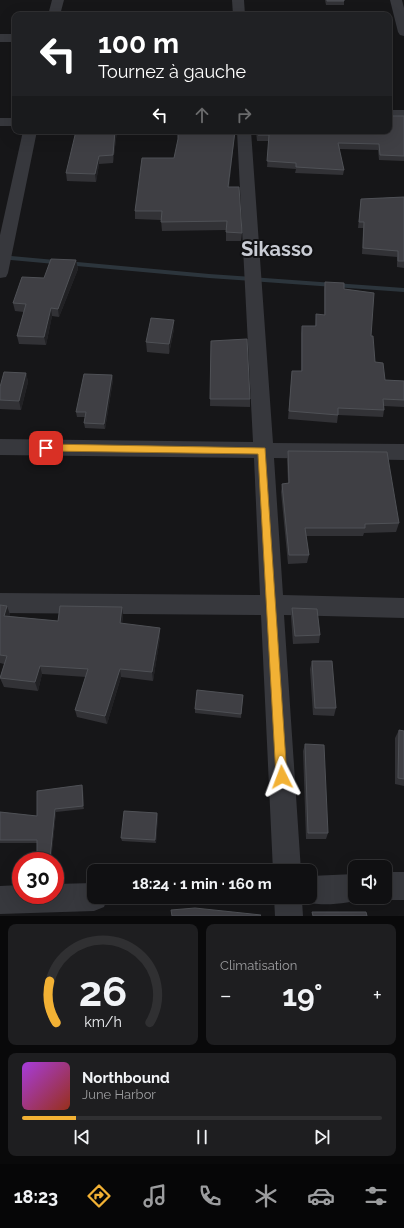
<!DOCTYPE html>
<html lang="fr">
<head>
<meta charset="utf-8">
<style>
  :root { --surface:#101012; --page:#1e1e20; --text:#f1f3f6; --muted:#9c9d9f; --line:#303032; --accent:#f2b134 }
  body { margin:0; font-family:Raleway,sans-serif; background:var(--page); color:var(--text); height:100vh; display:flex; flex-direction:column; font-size:15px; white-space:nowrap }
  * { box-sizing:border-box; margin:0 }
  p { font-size:13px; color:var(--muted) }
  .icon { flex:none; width:22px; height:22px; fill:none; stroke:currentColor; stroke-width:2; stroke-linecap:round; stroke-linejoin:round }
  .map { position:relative; height:916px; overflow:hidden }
  .side { display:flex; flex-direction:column; gap:8px; padding:8px; background:#09090a; flex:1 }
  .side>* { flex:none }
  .guide { position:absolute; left:12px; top:12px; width:380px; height:122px; border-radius:8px; box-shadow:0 4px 16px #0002,0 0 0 1px var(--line); background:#202124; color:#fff; overflow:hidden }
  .controls { position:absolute; left:348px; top:860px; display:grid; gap:8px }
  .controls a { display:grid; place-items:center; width:44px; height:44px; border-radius:8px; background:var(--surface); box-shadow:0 4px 16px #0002,0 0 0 1px var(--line); font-size:20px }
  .speed { position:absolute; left:12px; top:852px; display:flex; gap:8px; font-size:20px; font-weight:700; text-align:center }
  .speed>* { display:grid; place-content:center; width:52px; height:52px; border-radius:50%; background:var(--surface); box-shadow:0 4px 16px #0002,0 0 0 1px var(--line); line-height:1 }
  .speed .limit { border:6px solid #d22; background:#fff; color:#111 }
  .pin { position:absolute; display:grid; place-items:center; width:34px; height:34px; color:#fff; margin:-17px; border-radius:8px; box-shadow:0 2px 6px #0006 }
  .me { position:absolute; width:44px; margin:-22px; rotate:357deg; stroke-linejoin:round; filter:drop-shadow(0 0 3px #0008) }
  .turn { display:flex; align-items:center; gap:14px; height:84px; padding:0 20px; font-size:18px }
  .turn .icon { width:52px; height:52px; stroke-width:2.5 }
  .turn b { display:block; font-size:28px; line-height:34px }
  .lanes { display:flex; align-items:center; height:38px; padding:0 20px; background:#0003; justify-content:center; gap:20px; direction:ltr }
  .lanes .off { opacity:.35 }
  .big { font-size:30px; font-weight:700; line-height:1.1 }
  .side .widget { flex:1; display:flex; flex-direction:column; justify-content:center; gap:6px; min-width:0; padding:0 14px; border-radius:8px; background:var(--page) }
  .side .dial { align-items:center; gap:0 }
  .dial svg { height:104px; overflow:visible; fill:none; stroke:var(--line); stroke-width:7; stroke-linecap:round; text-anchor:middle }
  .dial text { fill:var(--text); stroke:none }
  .song { display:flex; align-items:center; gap:12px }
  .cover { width:48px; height:48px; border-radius:6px; background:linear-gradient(135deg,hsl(280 70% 55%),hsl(10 70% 35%)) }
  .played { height:4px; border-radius:2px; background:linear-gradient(90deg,var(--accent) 15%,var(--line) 15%) }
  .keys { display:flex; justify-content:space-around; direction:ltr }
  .heat { display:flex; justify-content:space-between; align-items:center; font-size:22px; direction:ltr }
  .side .tiles { flex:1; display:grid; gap:8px; grid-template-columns:1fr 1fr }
  .widget:last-child { grid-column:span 2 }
  .trip { position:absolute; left:87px; top:864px; width:230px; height:40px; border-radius:8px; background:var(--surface); box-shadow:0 4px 16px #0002,0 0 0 1px var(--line); font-weight:700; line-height:40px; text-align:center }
  .tabs { display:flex; height:64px; justify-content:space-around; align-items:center; background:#060607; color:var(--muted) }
  .tabs .icon { width:28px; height:28px }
  .tabs .active { color:var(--accent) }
  .tabs b { font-size:18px; color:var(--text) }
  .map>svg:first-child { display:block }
</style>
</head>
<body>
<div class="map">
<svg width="404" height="916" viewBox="0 0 404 916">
  <rect width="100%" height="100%" fill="#161618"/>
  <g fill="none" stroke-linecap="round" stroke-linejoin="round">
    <path fill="#2c353c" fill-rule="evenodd" d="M0,255l209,19 195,14v4l-195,-14 -209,-19z"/>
    <path fill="#37383d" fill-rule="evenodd" d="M52,0h12l-4,15h-12z
      M232,0h12l1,15h-12z
      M390,0h12l2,8v28l-4,-1 -2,-3z
      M0,34h15v8h-15z
      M389,110h15v8h-15z
      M0,118h15v8h-15z
      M23,131h14l-29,142 -2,4 -6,1v-43z
      M237,131h14l22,312 131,1v16l-130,-2 9,137 121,3v20l-120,-3 17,256h-28l-12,-256 -261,-2v-20l260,2 -6,-137 -254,-3v-16l253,3z
      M385,872h19v28h-19l-7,-3h7z
      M355,874v23l10,1c-15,6 -48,9 -63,3l1,15h-28l-1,-19h36v-21z
      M94,883v14h14l-4,10 -10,4 -94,3v-28l21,-1v10h34v-11z"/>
  </g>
  <path fill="#323236" d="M325,0h19v5h-18z
    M404,116v45l-25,-1 -1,-10 -39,-1 5,21 -1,5 -48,-2 1,-4 -29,-2 2,-26h-12l-1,-10h133z
    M117,131l-4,32 -14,1 -3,18 -29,-1 -1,-8z
    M178,131h57l-6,56 13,46 -1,8h-15v-11l-64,1 -1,-11 -26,-1v-8l39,-53 4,-19z
    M404,197v71l-7,-1v-10l-35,-3 1,-26h-5l3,-29z
    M76,260l2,9 -19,48 -7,-1 -6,29 -27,-1 -2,-8 7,-24 -9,-1 -2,-8 31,-25z
    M325,282l19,7 27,47 4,26 10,18 19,1v26l-20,-1v4l-1,7 -45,-2 -1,8 -49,-4 4,-48h9v-38l1,-7h13l1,-12 8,1v-26z
    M174,329l-5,25 -22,-2 -1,-10z
    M211,341l39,58v8l-40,-1z
    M26,373l2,9 -7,28 -21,-1v-22z
    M112,375l1,5 -8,49 -20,-1 -1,-5 1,-6h-8l-1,-5z
    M288,451l111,72 -3,9 -32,1 -1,3h-57l3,19 -2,8 -19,1 -7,-72 1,-8 6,-1 -1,-23z
    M0,605l7,1 3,9 -1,1 49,5 65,-6 -1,9 38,13 -7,44 -32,-4 -14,47 -30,-7 -2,-7 11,-33 -44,-3 -4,17 -34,-4 -4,-9 4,-14 -4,-1z
    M292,608l28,27 -1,8 -26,1 -2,-27z
    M312,661l24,47 -2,8 -21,-1 -3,-46z
    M243,695l-2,23 -46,-5v-4z
    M399,730l5,1v55l-9,-2v-46z
    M305,744l23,89 -2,6h-20l-3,-88z
    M82,785l1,4 1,20 -28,3 -5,49 -12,-1 -2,-3v-14h-37v-31l37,4z
    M157,813l1,3 -2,27 -34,-2 -1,-3z"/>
  <path fill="#212124" d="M115,131h2l-4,32v-8z
    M235,131v3l-7,62v-9z
    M99,156v8l-3,18 -1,-8z
    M76,260l2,9 -19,48 -1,-8z
    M51,308l1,8 -6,29 -2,-8z
    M174,320v9l-5,25v-10z
    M26,373l2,9 -7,28 -2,-9z
    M112,375l1,5 -8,49 -1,-5z
    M7,606l3,9 -3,10 -3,-9z
    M122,607l1,8 -2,17 -1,-9z
    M160,628v9l-7,44 -1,-9z
    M40,666l2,8 -4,17 -3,-9z
    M120,669l1,8 -14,47 -2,-8z
    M82,785l1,4 1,20 -1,-3z
    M55,809l1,3 -5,49 -1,-3z
    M157,813l1,3 -2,27 -1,-3z"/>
  <path fill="#3f3f44" stroke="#4f5156" d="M327,0h17v1h-17z
    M389,116h15v40l-24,-1 -1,-11 -41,-1 6,27 -48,-3v-4l-29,-2 2,-26h-11l-1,-4h132z
    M76,131h39l-2,24 -14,1 -4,18 -29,-1z
    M178,131h57l-7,56h11l3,46 -16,-1 1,-11 -66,1 1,-11h-27l7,-53h32l4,-19z
    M404,197v64h-6v-10l-35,-3 1,-26h-5l2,-23z
    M51,259l25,1 -18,49 -7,-1 -7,29 -27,-1 9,-32 -13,-1 9,-26 22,1z
    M325,282l19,1v6l30,4 -3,43h2l2,26 8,1 2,17 19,1v19l-21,-1 1,11 -46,-2v7l-49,-4 3,-40h10v-45h14v-12l9,1z
    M151,318l23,2 -5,24 -23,-2z
    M247,339l3,60h-40l1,-58z
    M4,372l22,1 -7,28 -19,-1v-13z
    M84,374l28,1 -8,49 -20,-1 2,-11h-10z
    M288,451l99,1 12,71 -34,1v4h-60l4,27h-20l-7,-71 7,-1z
    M0,605l7,1 -3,10 54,5 2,-15 62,1 -2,16 40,5 -8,44 -32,-3 -15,47 -30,-6 13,-41 -48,-3 -5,16 -35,-4 7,-22 -7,-1z
    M292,608l25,1 3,26 -25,1z
    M312,661h20l4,47h-21z
    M197,690l46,5 -2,19 -46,-5z
    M399,730l5,1v48l-6,-1z
    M305,744l19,1 4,88h-20z
    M82,785l1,21 -28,3 -5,49 -13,-1v-17h-37v-28l37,4v-25z
    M124,811l33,2 -2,27 -34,-2z
    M195,908l66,7 -1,1h-88l-1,-6z
    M312,912h54l1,4h-54z"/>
  <path fill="#f2b134" stroke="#9d7322" d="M46,444l219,4 22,329 -1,4 -4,2 -5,-2 -1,-4 -18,-323 -212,-3 -4,-3z"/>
  <g text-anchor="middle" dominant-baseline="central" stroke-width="4" stroke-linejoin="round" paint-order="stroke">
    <g font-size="20" font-weight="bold" fill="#c9ccd4" stroke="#111113">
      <text x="277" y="249">Sikasso</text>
    </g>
  </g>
</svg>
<div class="controls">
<a><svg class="icon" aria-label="sound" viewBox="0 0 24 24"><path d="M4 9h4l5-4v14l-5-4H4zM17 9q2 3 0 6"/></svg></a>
</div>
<div class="speed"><div class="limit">30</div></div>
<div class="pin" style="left:46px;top:448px;background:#d93025"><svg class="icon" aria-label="arrive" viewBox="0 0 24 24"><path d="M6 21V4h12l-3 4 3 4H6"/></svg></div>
<svg class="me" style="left:282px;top:777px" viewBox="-20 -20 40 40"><path d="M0-17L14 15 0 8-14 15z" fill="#f2b134" stroke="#fff" stroke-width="4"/></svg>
<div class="trip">18:24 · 1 min · 160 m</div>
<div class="guide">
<div class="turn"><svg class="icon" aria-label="left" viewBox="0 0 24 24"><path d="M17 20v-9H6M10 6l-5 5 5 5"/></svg><div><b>100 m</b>Tournez à gauche</div></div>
<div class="lanes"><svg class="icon" aria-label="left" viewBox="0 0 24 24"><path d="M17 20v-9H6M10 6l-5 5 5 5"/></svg><svg class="icon off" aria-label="ahead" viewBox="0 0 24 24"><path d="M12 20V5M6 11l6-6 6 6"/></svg><svg class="icon off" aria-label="right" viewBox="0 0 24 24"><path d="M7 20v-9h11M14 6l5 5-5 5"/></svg></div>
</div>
</div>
<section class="side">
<div class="tiles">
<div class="widget dial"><svg viewBox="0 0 100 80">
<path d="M14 69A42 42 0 1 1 86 69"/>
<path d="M14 69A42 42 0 0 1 9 37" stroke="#f2b134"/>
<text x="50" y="56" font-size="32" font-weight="700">26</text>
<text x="50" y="72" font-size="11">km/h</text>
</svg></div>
<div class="widget"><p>Climatisation</p>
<div class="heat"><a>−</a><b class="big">19°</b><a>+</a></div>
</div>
<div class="widget">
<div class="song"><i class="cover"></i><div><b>Northbound</b><p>June Harbor</p></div></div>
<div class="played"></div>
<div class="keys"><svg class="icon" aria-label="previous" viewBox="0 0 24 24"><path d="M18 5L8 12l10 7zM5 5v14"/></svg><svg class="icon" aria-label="pause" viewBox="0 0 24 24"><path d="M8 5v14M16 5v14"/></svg><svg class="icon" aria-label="next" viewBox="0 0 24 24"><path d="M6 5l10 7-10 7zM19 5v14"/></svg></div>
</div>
</div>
</section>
<nav class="tabs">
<b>18:23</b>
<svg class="icon active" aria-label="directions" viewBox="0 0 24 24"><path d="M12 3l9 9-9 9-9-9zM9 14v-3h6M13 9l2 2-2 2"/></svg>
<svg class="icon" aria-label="music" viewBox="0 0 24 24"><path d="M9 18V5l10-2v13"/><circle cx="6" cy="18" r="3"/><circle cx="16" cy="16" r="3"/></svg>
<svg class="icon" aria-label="phone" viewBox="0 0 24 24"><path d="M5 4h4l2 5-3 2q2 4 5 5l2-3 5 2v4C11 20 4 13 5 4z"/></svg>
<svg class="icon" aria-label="climate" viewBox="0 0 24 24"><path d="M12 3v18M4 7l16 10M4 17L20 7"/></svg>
<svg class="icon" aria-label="car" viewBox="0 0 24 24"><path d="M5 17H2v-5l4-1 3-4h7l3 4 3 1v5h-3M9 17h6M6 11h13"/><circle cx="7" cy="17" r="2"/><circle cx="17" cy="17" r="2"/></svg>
<svg class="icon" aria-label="filters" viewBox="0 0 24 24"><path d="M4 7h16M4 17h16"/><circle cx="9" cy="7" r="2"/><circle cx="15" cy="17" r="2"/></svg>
</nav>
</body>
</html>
